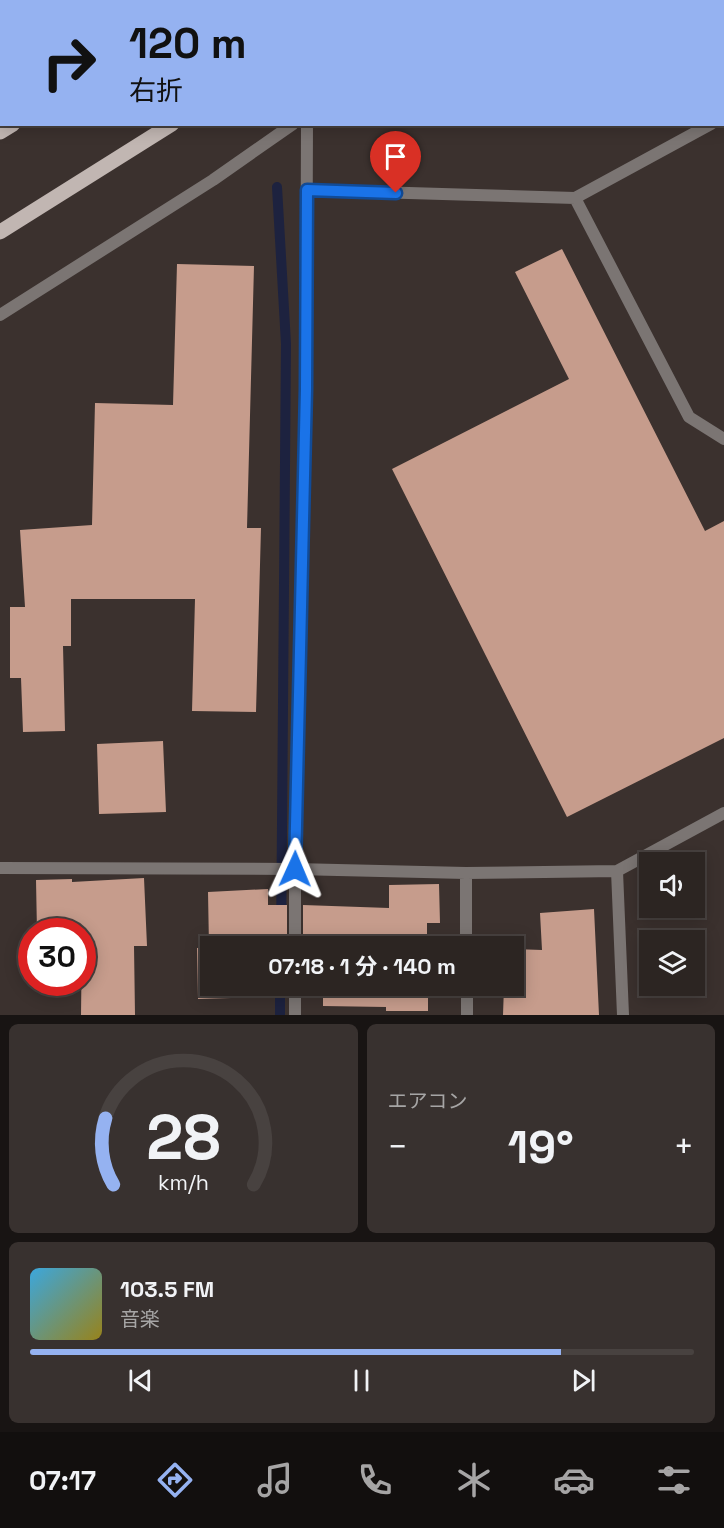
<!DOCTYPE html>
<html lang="ja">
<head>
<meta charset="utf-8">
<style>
  :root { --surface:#2c2522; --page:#38312f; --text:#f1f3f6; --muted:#a6a5a5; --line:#484240; --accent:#95b2f1 }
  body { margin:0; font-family:"Space Grotesk","Noto Sans JP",sans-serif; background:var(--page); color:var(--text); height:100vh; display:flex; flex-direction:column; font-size:22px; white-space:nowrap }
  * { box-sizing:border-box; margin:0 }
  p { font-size:20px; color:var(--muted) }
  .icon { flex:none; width:33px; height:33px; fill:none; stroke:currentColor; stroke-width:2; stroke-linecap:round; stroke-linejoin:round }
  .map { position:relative; height:1015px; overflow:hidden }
  .sheet { display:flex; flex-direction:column; gap:9px; padding:9px; background:#181413; flex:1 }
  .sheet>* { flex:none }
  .top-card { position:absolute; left:0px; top:0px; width:724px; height:126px; box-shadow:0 3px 15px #0003,0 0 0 2px var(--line); background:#95b2f1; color:#111; overflow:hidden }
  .tools { position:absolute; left:639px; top:852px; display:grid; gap:12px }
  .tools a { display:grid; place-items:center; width:66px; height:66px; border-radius:0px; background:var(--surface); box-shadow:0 3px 15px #0003,0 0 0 2px var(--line); font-size:30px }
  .speed { position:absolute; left:18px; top:918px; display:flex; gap:12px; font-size:30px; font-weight:700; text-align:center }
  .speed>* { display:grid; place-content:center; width:78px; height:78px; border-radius:50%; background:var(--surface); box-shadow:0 3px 15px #0003,0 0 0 2px var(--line); line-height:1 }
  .speed .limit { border:9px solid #d22; background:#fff; color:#111 }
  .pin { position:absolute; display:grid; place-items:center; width:51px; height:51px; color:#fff; margin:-62px -26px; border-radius:50% 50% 50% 0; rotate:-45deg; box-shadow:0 0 6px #0007 }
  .pin .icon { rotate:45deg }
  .me { position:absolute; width:66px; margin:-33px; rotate:1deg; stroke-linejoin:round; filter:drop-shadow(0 0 4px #0008) }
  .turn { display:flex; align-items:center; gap:21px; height:126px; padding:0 30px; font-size:27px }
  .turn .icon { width:78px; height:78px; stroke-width:2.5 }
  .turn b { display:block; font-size:42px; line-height:51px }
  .big { font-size:45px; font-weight:700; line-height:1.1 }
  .sheet .widget { flex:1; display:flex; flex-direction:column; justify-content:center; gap:9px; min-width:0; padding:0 21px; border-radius:9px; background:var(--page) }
  .sheet .dial { align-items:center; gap:0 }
  .dial svg { height:156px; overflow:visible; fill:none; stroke:var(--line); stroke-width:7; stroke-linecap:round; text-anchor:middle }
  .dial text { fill:var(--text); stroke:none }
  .song { display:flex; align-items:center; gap:18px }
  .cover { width:72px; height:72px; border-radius:9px; background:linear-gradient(135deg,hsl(200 70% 55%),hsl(50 70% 35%)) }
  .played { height:6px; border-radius:3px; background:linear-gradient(90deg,var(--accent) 80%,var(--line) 80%) }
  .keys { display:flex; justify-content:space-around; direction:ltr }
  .heat { display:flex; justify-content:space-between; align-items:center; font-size:33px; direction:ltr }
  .sheet .tiles { flex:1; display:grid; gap:9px; grid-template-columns:1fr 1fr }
  .widget:last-child { grid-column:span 2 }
  .trip { position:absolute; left:200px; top:936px; width:324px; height:60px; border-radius:0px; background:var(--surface); box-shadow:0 3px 15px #0003,0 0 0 2px var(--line); font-weight:700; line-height:60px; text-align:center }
  .menu { display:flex; height:96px; justify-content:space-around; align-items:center; background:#120f0e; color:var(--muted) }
  .menu .icon { width:42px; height:42px }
  .menu .current { color:var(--accent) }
  .menu b { font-size:27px; color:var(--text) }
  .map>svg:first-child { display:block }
</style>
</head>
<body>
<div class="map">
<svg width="724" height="1015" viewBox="0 0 724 1015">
  <rect width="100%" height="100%" fill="#3b312e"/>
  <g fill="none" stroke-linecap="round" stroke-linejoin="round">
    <path stroke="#1d223f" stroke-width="10" d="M277,187l9,157 -5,602
      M280,1015v-29"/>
  </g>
  <path fill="#c69c8c" d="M562,249l143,282 19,-10v217l-157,79 -175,-348 177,-90 -54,-107z
    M177,264l77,2 -7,262h14l-5,184 -64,-1 3,-112h-124v47h-8l2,85 -42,1 -2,-54h-11v-71h15l-5,-77 72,-5 3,-122 78,2z
    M163,741l3,71 -67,2 -2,-70z
    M144,878l3,68h-13l1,69h-54l1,-83h-45l-1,-52 36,-1v3z
    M439,884l1,39h-13v23h-124v-41l86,3v-23z
    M268,889v16h19v41h-77v40h54v11l-66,2 -1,-51 12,-1 -1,-55z
    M594,909l5,106h-96l1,-29h9v-37l29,1 -2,-37z
    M323,986h105v25h-42v-4l-63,-1z"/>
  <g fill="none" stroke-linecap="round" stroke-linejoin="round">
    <path stroke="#7b7573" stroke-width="12" d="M92,2l2,-2
      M439,2l1,-2
      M0,58l2,-1
      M723,118h1
      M307,190l268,8 136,-74
      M575,198l114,219 35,22
      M0,315l213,-135 80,-56
      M0,868l295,1 171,4 151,-2 107,-58
      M617,871l6,144
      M466,873v73
      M295,946v-77l11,-480 1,-265
      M295,986v29
      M467,986v29"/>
    <path stroke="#c1b6b2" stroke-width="15" d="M210,2l2,-2
      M369,2l2,-2
      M0,132l13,-8
      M0,232l172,-108"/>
  </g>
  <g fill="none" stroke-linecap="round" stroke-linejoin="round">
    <defs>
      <path id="route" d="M295,869l11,-480 1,-199 89,3"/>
    </defs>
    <use href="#route" stroke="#114b97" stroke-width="15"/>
    <use href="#route" stroke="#1a73e8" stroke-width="10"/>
  </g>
</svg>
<div class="tools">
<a><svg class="icon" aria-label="sound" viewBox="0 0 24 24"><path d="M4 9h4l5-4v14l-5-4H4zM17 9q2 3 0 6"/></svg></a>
<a><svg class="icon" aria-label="layers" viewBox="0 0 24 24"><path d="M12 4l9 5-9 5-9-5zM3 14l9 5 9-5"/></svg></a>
</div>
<div class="speed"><div class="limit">30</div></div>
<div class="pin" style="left:396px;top:193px;background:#d93025"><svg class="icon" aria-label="arrive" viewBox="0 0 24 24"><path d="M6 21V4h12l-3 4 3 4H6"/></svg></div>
<svg class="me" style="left:295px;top:869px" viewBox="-20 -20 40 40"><path d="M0-17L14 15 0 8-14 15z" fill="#1a73e8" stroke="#fff" stroke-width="4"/></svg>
<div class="trip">07:18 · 1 分 · 140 m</div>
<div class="top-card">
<div class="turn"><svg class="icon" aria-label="right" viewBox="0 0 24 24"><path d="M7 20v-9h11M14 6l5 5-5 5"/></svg><div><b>120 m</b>右折</div></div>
</div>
</div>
<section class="sheet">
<div class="tiles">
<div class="widget dial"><svg viewBox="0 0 100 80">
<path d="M14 69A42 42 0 1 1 86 69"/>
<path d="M14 69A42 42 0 0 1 10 35" stroke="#95b2f1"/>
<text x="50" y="56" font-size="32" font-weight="700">28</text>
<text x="50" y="72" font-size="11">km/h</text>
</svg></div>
<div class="widget"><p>エアコン</p>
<div class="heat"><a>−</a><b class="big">19°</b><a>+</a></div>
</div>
<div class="widget">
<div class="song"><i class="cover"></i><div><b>103.5 FM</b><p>音楽</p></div></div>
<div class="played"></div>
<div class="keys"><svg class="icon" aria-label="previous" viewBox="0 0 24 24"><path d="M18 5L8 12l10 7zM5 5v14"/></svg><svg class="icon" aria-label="pause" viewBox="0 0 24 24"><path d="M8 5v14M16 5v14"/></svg><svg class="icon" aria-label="next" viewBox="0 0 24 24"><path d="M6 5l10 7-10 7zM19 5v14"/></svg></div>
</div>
</div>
</section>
<nav class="menu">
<b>07:17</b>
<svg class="icon current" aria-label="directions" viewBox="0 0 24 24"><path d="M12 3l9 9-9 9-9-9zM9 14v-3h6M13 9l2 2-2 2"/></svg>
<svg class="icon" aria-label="music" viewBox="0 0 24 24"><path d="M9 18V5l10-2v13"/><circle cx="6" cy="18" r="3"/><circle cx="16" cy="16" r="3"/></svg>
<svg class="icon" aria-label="phone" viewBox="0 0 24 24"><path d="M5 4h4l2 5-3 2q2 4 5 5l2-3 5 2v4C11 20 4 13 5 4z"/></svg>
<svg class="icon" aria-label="climate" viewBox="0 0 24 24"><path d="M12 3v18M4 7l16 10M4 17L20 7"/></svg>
<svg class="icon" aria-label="car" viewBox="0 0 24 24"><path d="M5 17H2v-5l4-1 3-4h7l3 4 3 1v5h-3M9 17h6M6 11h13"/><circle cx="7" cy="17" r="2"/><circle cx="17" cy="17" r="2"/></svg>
<svg class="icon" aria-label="filters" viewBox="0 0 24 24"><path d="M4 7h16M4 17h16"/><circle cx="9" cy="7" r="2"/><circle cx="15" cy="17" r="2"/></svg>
</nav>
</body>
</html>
